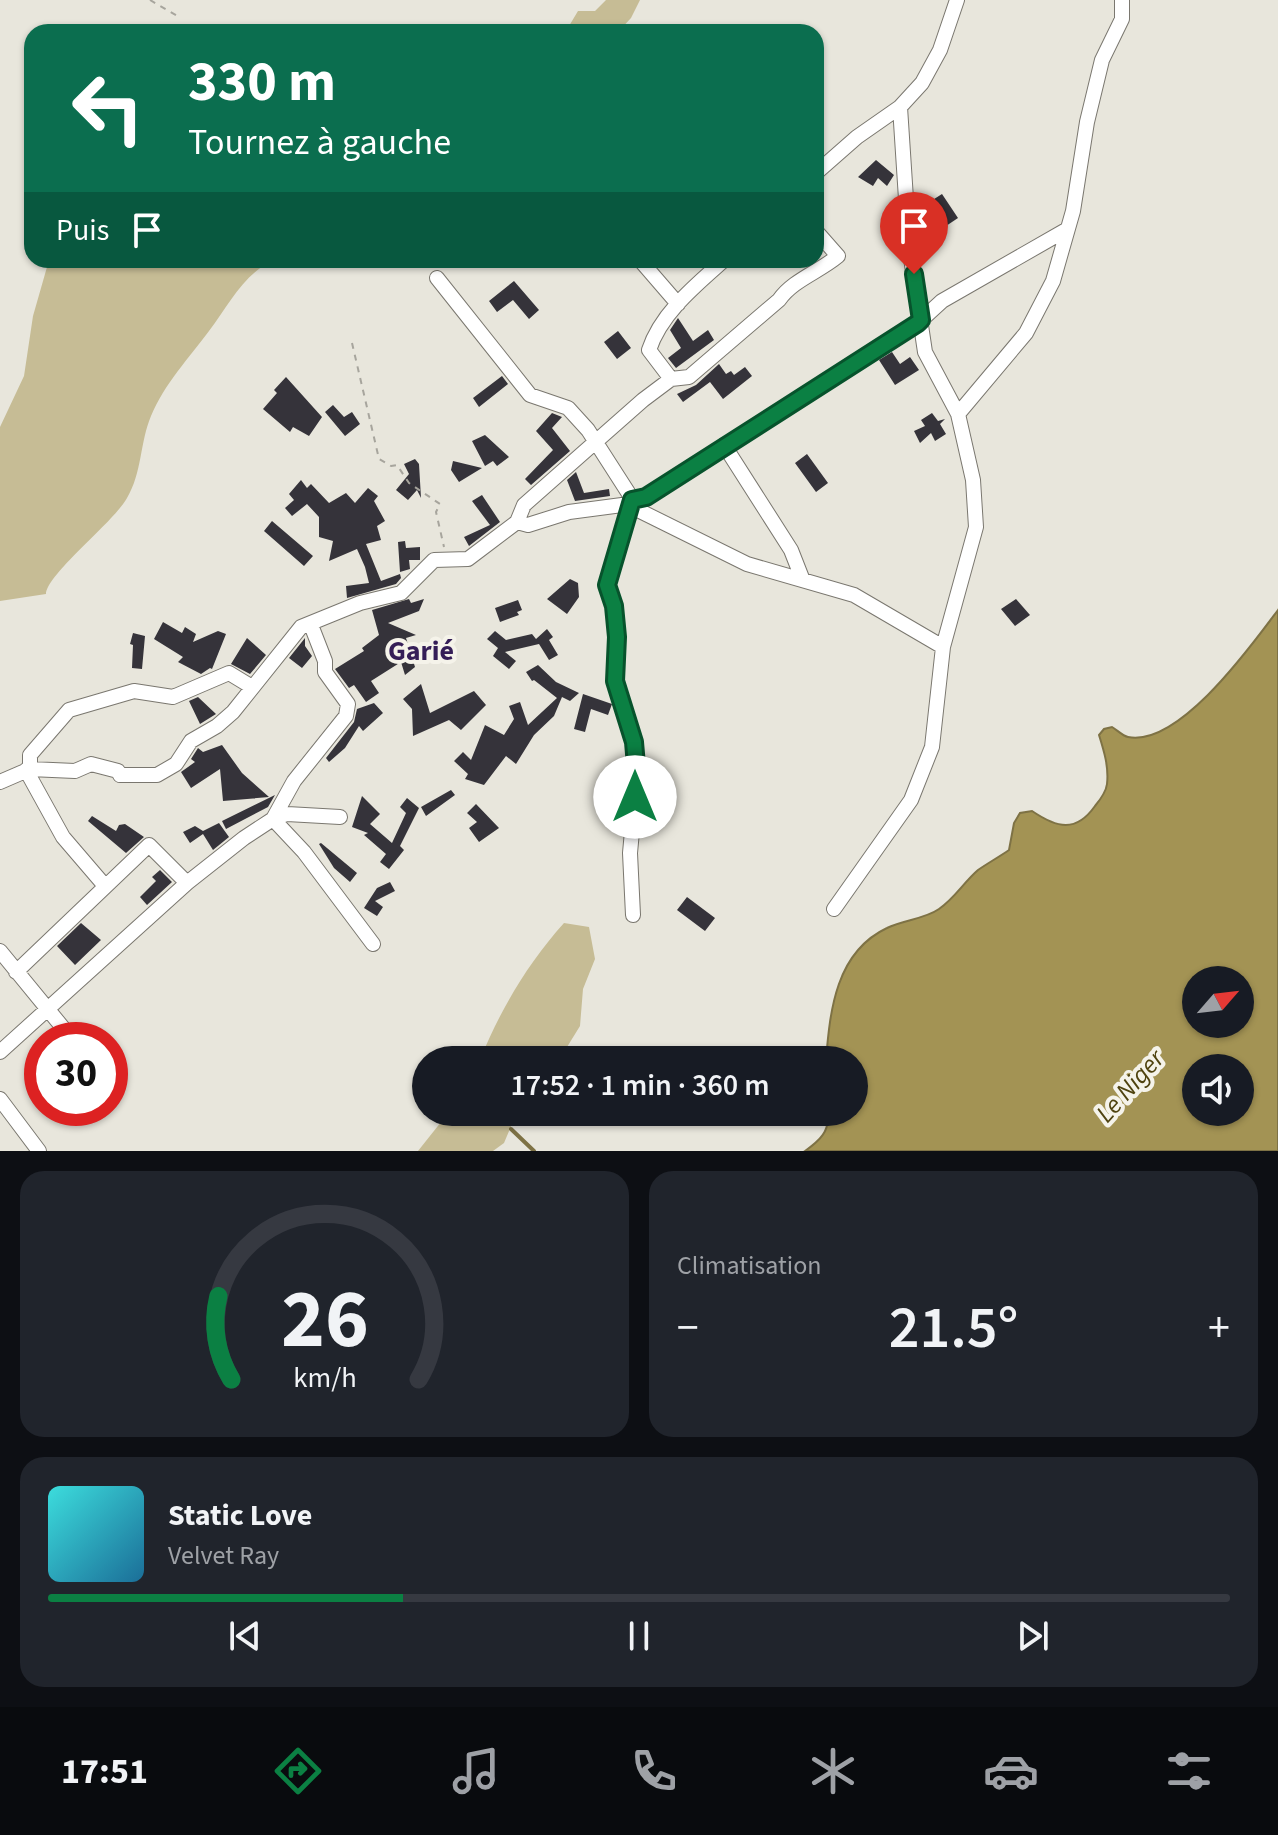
<!DOCTYPE html>
<html lang="fr">
<head>
<meta charset="utf-8">
<style>
  :root { --surface:#171b24; --page:#20242c; --text:#f1f3f6; --muted:#9ea1a6; --line:#363941; --accent:#0b8043 }
  body { margin:0; font-family:"Source Sans 3",sans-serif; background:var(--page); color:var(--text); height:100vh; display:flex; flex-direction:column; font-size:30px; white-space:nowrap }
  * { box-sizing:border-box; margin:0 }
  p { font-size:26px; color:var(--muted) }
  .icon { flex:none; width:44px; height:44px; fill:none; stroke:currentColor; stroke-width:2; stroke-linecap:round; stroke-linejoin:round }
  .map { position:relative; height:1151px; overflow:hidden }
  .sheet { display:flex; flex-direction:column; gap:20px; padding:20px; background:#0d0f14; flex:1 }
  .sheet>* { flex:none }
  .top-card { position:absolute; left:24px; top:24px; width:800px; height:244px; border-radius:24px; box-shadow:0 2px 6px #0004; background:#0b6e4f; color:#fff; overflow:hidden }
  .needle { width:52px; rotate:62deg }
  .fabs { position:absolute; left:1182px; top:966px; display:grid; gap:16px }
  .fabs a { display:grid; place-items:center; width:72px; height:72px; border-radius:50%; background:var(--surface); box-shadow:0 2px 6px #0004; font-size:40px }
  .speed { position:absolute; left:24px; top:1022px; display:flex; gap:16px; font-size:40px; font-weight:700; text-align:center }
  .speed>* { display:grid; place-content:center; width:104px; height:104px; border-radius:50%; background:var(--surface); box-shadow:0 2px 6px #0004; line-height:1 }
  .speed .limit { border:12px solid #d22; background:#fff; color:#111 }
  .pin { position:absolute; display:grid; place-items:center; width:68px; height:68px; color:#fff; margin:-82px -34px; border-radius:50% 50% 50% 0; rotate:-45deg; box-shadow:0 0 8px #0007 }
  .pin .icon { rotate:45deg }
  .me { position:absolute; width:88px; margin:-44px; rotate:0deg; stroke-linejoin:round; filter:drop-shadow(0 0 6px #0008) }
  .turn { display:flex; align-items:center; gap:28px; height:168px; padding:0 32px; font-size:36px }
  .turn .icon { width:104px; height:104px; stroke-width:2.5 }
  .turn b { display:block; font-size:56px; line-height:68px }
  .then { display:flex; align-items:center; height:76px; padding:0 32px; background:#0003; gap:16px; font-size:30px }
  .big { font-size:60px; font-weight:600; line-height:1.1 }
  .sheet .widget { flex:1; display:flex; flex-direction:column; justify-content:center; gap:12px; min-width:0; padding:0 28px; border-radius:24px; background:var(--page) }
  .sheet .dial { align-items:center; gap:0 }
  .dial svg { height:208px; overflow:visible; fill:none; stroke:var(--line); stroke-width:7; stroke-linecap:round; text-anchor:middle }
  .dial text { fill:var(--text); stroke:none }
  .song { display:flex; align-items:center; gap:24px }
  .cover { width:96px; height:96px; border-radius:12px; background:linear-gradient(135deg,hsl(180 70% 55%),hsl(200 70% 35%)) }
  .played { height:8px; border-radius:4px; background:linear-gradient(90deg,var(--accent) 30%,var(--line) 30%) }
  .keys { display:flex; justify-content:space-around; direction:ltr }
  .heat { display:flex; justify-content:space-between; align-items:center; font-size:44px; direction:ltr }
  .sheet .tiles { flex:1; display:grid; gap:20px; grid-template-columns:1fr 1fr }
  .widget:last-child { grid-column:span 2 }
  .trip { position:absolute; left:412px; top:1046px; width:456px; height:80px; border-radius:40px; background:var(--surface); box-shadow:0 2px 6px #0004; font-weight:600; line-height:80px; text-align:center }
  .tab-bar { display:flex; height:128px; justify-content:space-around; align-items:center; background:#090b0e; color:var(--muted) }
  .tab-bar .icon { width:56px; height:56px }
  .tab-bar .current { color:var(--accent) }
  .tab-bar b { font-size:36px; color:var(--text) }
  .map>svg:first-child { display:block }
</style>
</head>
<body>
<div class="map">
<svg width="1278" height="1151" viewBox="0 0 1278 1151">
  <rect width="100%" height="100%" fill="#e8e6dc"/>
  <path fill="#c6bc95" d="M606,0h34l-9,18 -13,14h-61l12,-6 9,-15h17z
    M49,260h225c-31,14 -45,45 -65,71 -20,27 -44,52 -58,85 -11,26 -9,57 -24,82 -14,25 -79,75 -81,96l-46,7v-174l24,-51 9,-60z
    M564,923l25,4 6,32 -12,30 -3,37 -21,34h-79c20,-50 48,-97 84,-137z
    M449,1112h68l-13,31 -11,8h-75z"/>
  <path fill="#a39354" stroke="#7e7245" stroke-width="2" fill-rule="evenodd" d="M1278,610v541h-473c14,-10 26,-20 22,-39h27v-52h-28c4,-50 10,-108 61,-132 16,-8 38,-9 52,-19 16,-11 25,-27 39,-39 10,-7 21,-13 31,-20l5,-27 6,-10 12,-2c25,17 44,22 63,-5 5,-6 11,-14 12,-22 2,-17 -3,-33 -8,-49l5,-6 8,-2c5,3 11,9 16,10 51,10 123,-91 150,-127zM1196,980h44v44h-44zM1196,1068h44v44h-44z"/>
  <g fill="none" stroke-linecap="round" stroke-linejoin="round">
    <path stroke="#7e7245" stroke-width="4" d="M511,1129l23,22"/>
  </g>
  <path fill="#35333a" d="M876,160l18,15 -7,11 -9,-8 -5,8 -15,-9z
    M942,194l16,24 -12,8 -15,-25z
    M514,281l25,29 -10,9 -16,-19 -16,12 -8,-11z
    M678,318l15,23 15,-11 6,10 -38,28 -8,-10 13,-10 -11,-18z
    M618,331l13,17 -14,11 -13,-17z
    M892,352l8,12 10,-7 9,13 -24,15 -16,-25z
    M719,364l7,10 5,-3 3,4 11,-8 7,9 -29,23 -13,-17 -27,20 -6,-8 19,-9z
    M502,376l6,8 -29,23 -6,-9z
    M286,377l36,40 -13,19 -16,-9 -3,5 -27,-23 14,-16 -3,-3z
    M333,405l11,12 8,-5 8,12 -15,12 -20,-24z
    M552,413l10,4 -10,11 18,23 -39,34 -6,-6 28,-29 -17,-19z
    M932,413l6,8 7,-2 -5,5 6,10 -11,7 -4,-8 -11,10 -6,-12 11,-5 -4,-6z
    M485,435l24,22 -12,9 -4,-5 -8,5 -13,-25z
    M807,454l21,29 -12,9 -21,-29z
    M415,459l4,5 2,34 -4,-8 -9,10 -12,-10 13,-16 -5,-10z
    M453,461l29,7 -23,14 -8,-12z
    M576,472l8,21 25,-4 1,7 -35,5 -8,-21z
    M301,480l6,8 4,-4 18,19 17,-10 9,10 13,-15 10,8 -4,5 11,20 -8,5 4,14 -15,4 15,37 19,-7 1,4 -5,6 -49,14 -1,-12 23,-3 -4,-16 -8,-18 -28,12 4,-20 -14,-4v-20l-12,-13 -15,12 -7,-8 9,-8 -5,-6z
    M482,495l18,27 -31,24 -5,-9 26,-12 -18,-24z
    M272,521l41,35 -9,10 -40,-35z
    M405,541l1,7 14,-1v13h-11l1,9 -10,3 -2,-30z
    M570,579l8,4 1,14 -12,17 -20,-15z
    M409,599l2,4 13,-4 -5,12 -31,12 28,12 -10,3 9,29 -10,8 -4,-13 -30,19 8,12 -13,9 -12,-17 -5,3 -14,-19 29,-18 -2,-3 17,-13 -7,-25z
    M1016,599l14,16 -15,11 -14,-17z
    M518,600l4,10 -5,2 2,3 -19,7 -5,-14z
    M163,622l19,11 3,-6 11,7 -3,8 25,-11 8,3 -14,35 -2,-1 -9,6 -23,-12 5,-5 -29,-18z
    M547,629l6,8 -4,3 9,15 -9,5 -10,-16 -34,8 11,9 -7,8 -16,-13 5,-8 -11,-9 8,-8 11,9 26,-6 4,5z
    M133,633l12,3 -3,33 -10,-1 1,-23 -3,-1z
    M247,638l19,17 -16,19 -19,-10z
    M305,638v8l7,10 -10,12 -13,-10z
    M538,665l18,17 23,11 -9,8 -8,-4 -8,19 -20,19 -18,29 -10,-8 -22,29 -19,-6 3,-5 -14,-13 9,-9 8,8 14,-35 19,10 10,-16 -5,-13 11,-4 8,23 29,-27 -23,-18 -2,1 -6,-9z
    M421,684l9,29 44,-22 12,14 -25,25 -12,-10 -36,16 -1,-27 -9,-10z
    M583,694l29,10 -4,11 -17,-6 -6,23 -11,-3z
    M198,697l18,17 -16,10 -11,-23z
    M374,703l9,10 -20,18 -4,-5 -14,22 -16,14 -3,-4 28,-36 3,-13z
    M222,745l20,28 27,24 -46,4 -3,-32 -29,19 -10,-16 14,-10 -4,-3 7,-11 5,4z
    M451,790l4,5 -29,21 -5,-9z
    M275,795l-7,12 -42,22 -4,-8z
    M362,796l18,18 -10,10 22,19 14,-30 -6,-6 7,-9 12,10 -19,38 4,4 -15,19 -9,-7 6,-8 -22,-19 4,-2 -16,-6z
    M476,804l23,24 -20,14 -10,-14 8,-6 -10,-9z
    M92,816l24,15 3,-6 6,-1 19,13 -18,16 -38,-32z
    M219,823l10,14 -16,13 -10,-16 -13,9 -7,-11 12,-6 8,5z
    M321,843l36,30 -7,9 -16,-14 -15,-24z
    M160,870l12,12 -25,23 -7,-8 16,-16 -4,-4z
    M390,882l5,9 -20,10 8,6 -6,9 -13,-8 13,-20z
    M687,897l28,21 -10,13 -28,-21z
    M81,923l20,17 -26,25 -18,-19z"/>
  <g fill="none" stroke-linecap="round" stroke-linejoin="round">
    <defs>
      <path id="minor" d="M900,107l9,138 16,107 33,62
        M816,173l41,-36 43,-30 22,-24 18,-33 17,-50
        M640,260l38,44
        M437,278l93,117 38,13 20,22 52,81 107,53 107,31 89,52
        M671,379l-22,-29c12,-37 47,-65 75,-90
        M724,445l67,105 11,28
        M632,500l-25,85 7,21 3,31 -2,44 19,61 3,35 -7,76 3,62
        M517,522l11,3 41,-13 53,-7 24,-8 272,-174 24,-22 124,-71
        M311,625l14,36v11l23,32 -2,12 -52,65 -21,38 31,33 69,92
        M30,769v-14l39,-45 65,-19 39,6 56,-24 23,14
        M26,770l37,67 42,49
        M0,782l30,-13 45,2 16,-7 27,7 2,4h37l19,-11 15,-23 26,-15 16,-14 68,-85 59,-24 41,-10 33,-33 34,-1 49,-37 7,-17 119,-105 28,-21 18,-2 90,-77c14,-20 40,-28 59,-44l-22,-25
        M834,909l77,-109 21,-53 11,-100 33,-120 -3,-47 -15,-66 68,-81 27,-52 20,-70 14,-89 15,-62 20,-41v-19
        M0,951l73,89
        M16,972l133,-127 38,38
        M0,1052l187,-169 57,-45 29,-19 14,-5 53,3
        M0,1099l39,52"/>
    </defs>
    <use href="#minor" stroke="#7a776f" stroke-width="16"/>
    <path stroke="#a7a59d" stroke-width="2" stroke-dasharray="6 6" stroke-linecap="butt" d="M150,0l31,18
      M352,343l27,116 12,7 6,-1 12,18 31,21 -4,8 8,35"/>
    <use href="#minor" stroke="#fff" stroke-width="14"/>
  </g>
  <g fill="none" stroke-linecap="round" stroke-linejoin="round">
    <defs>
      <path id="route" d="M635,797l2,-20 -3,-35 -19,-61 2,-44 -3,-31 -7,-21 25,-85 14,-3 272,-174 3,-3 -7,-46"/>
    </defs>
    <use href="#route" stroke="#07532c" stroke-width="20"/>
    <use href="#route" stroke="#0b8043" stroke-width="14"/>
  </g>
  <g text-anchor="middle" dominant-baseline="central" stroke-width="8" stroke-linejoin="round" paint-order="stroke">
    <g font-size="26" font-style="italic" fill="#4f4310" stroke="#f5f3ea">
      <text transform="translate(1130 1086) rotate(-48)">Le Niger</text>
    </g>
    <g font-size="28" font-weight="bold" fill="#351e57" stroke="#f5f3ea">
      <text x="421" y="651">Garié</text>
    </g>
  </g>
</svg>
<div class="fabs">
<a><svg class="needle" viewBox="-14 -14 28 28"><path d="M0-13l5 13h-10z" fill="#e53935"/><path d="M0 13l5-13h-10z" fill="#9ea1a6"/></svg></a>
<a><svg class="icon" aria-label="sound" viewBox="0 0 24 24"><path d="M4 9h4l5-4v14l-5-4H4zM17 9q2 3 0 6"/></svg></a>
</div>
<div class="speed"><div class="limit">30</div></div>
<div class="pin" style="left:914px;top:274px;background:#d93025"><svg class="icon" aria-label="arrive" viewBox="0 0 24 24"><path d="M6 21V4h12l-3 4 3 4H6"/></svg></div>
<svg class="me" style="left:635px;top:797px" viewBox="-20 -20 40 40"><circle r="19" fill="#fff"/><path d="M0-13L10 11 0 6-10 11z" fill="#0b8043"/></svg>
<div class="trip">17:52 · 1 min · 360 m</div>
<div class="top-card">
<div class="turn"><svg class="icon" aria-label="left" viewBox="0 0 24 24"><path d="M17 20v-9H6M10 6l-5 5 5 5"/></svg><div><b>330 m</b>Tournez à gauche</div></div>
<div class="then">Puis<svg class="icon" aria-label="arrive" viewBox="0 0 24 24"><path d="M6 21V4h12l-3 4 3 4H6"/></svg></div>
</div>
</div>
<section class="sheet">
<div class="tiles">
<div class="widget dial"><svg viewBox="0 0 100 80">
<path d="M14 69A42 42 0 1 1 86 69"/>
<path d="M14 69A42 42 0 0 1 9 37" stroke="#0b8043"/>
<text x="50" y="56" font-size="32" font-weight="700">26</text>
<text x="50" y="72" font-size="11">km/h</text>
</svg></div>
<div class="widget"><p>Climatisation</p>
<div class="heat"><a>−</a><b class="big">21.5°</b><a>+</a></div>
</div>
<div class="widget">
<div class="song"><i class="cover"></i><div><b>Static Love</b><p>Velvet Ray</p></div></div>
<div class="played"></div>
<div class="keys"><svg class="icon" aria-label="previous" viewBox="0 0 24 24"><path d="M18 5L8 12l10 7zM5 5v14"/></svg><svg class="icon" aria-label="pause" viewBox="0 0 24 24"><path d="M8 5v14M16 5v14"/></svg><svg class="icon" aria-label="next" viewBox="0 0 24 24"><path d="M6 5l10 7-10 7zM19 5v14"/></svg></div>
</div>
</div>
</section>
<nav class="tab-bar">
<b>17:51</b>
<svg class="icon current" aria-label="directions" viewBox="0 0 24 24"><path d="M12 3l9 9-9 9-9-9zM9 14v-3h6M13 9l2 2-2 2"/></svg>
<svg class="icon" aria-label="music" viewBox="0 0 24 24"><path d="M9 18V5l10-2v13"/><circle cx="6" cy="18" r="3"/><circle cx="16" cy="16" r="3"/></svg>
<svg class="icon" aria-label="phone" viewBox="0 0 24 24"><path d="M5 4h4l2 5-3 2q2 4 5 5l2-3 5 2v4C11 20 4 13 5 4z"/></svg>
<svg class="icon" aria-label="climate" viewBox="0 0 24 24"><path d="M12 3v18M4 7l16 10M4 17L20 7"/></svg>
<svg class="icon" aria-label="car" viewBox="0 0 24 24"><path d="M5 17H2v-5l4-1 3-4h7l3 4 3 1v5h-3M9 17h6M6 11h13"/><circle cx="7" cy="17" r="2"/><circle cx="17" cy="17" r="2"/></svg>
<svg class="icon" aria-label="filters" viewBox="0 0 24 24"><path d="M4 7h16M4 17h16"/><circle cx="9" cy="7" r="2"/><circle cx="15" cy="17" r="2"/></svg>
</nav>
</body>
</html>
